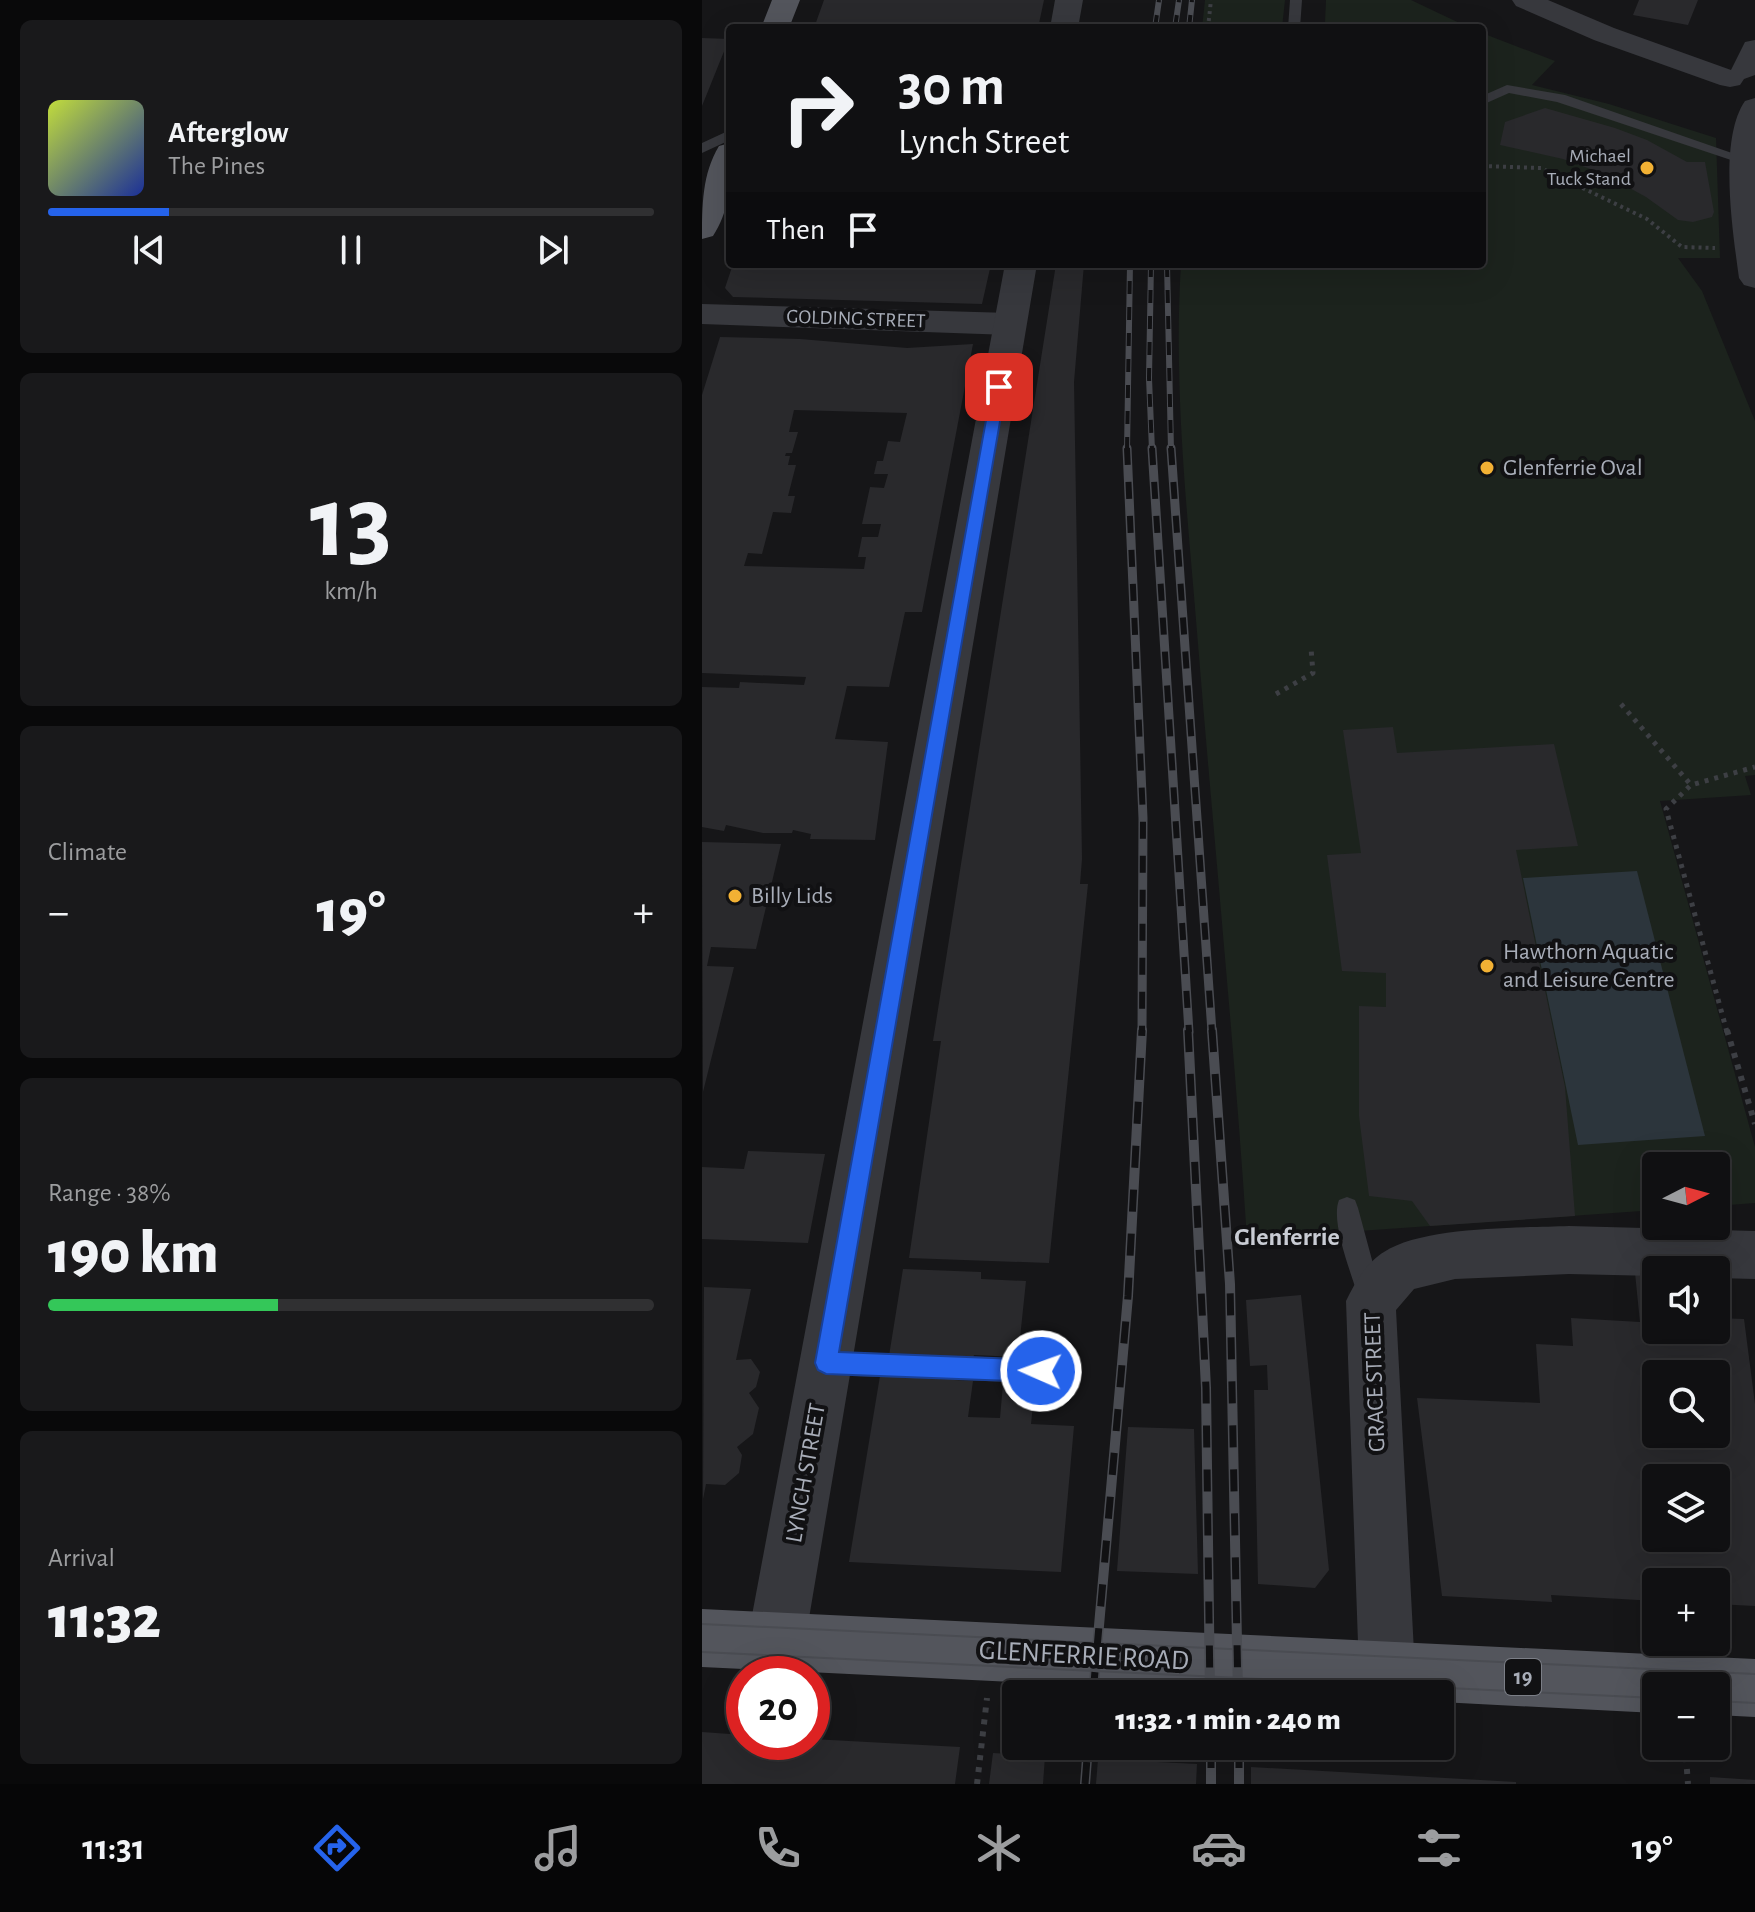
<!DOCTYPE html>
<html lang="en">
<head>
<meta charset="utf-8">
<style>
  :root { --surface:#101012; --page:#19191b; --text:#f1f3f6; --muted:#9c9d9f; --line:#303032; --accent:#2563eb }
  body { margin:0; font-family:"Alegreya Sans",sans-serif; background:var(--page); color:var(--text); height:100vh; display:flex; flex-direction:column; font-size:30px; white-space:nowrap }
  * { box-sizing:border-box; margin:0 }
  p { font-size:26px; color:var(--muted) }
  .icon { flex:none; width:44px; height:44px; fill:none; stroke:currentColor; stroke-width:2; stroke-linecap:round; stroke-linejoin:round }
  .map { position:relative; flex:1; overflow:hidden }
  .sheet { display:flex; flex-direction:column; gap:20px; padding:20px; background:#09090a; width:702px }
  .sheet>* { flex:none }
  .guide { position:absolute; left:24px; top:24px; width:760px; height:244px; border-radius:8px; box-shadow:0 8px 32px #0002,0 0 0 2px var(--line); background:#101012; color:var(--text); overflow:hidden }
  .needle { width:52px; rotate:84deg }
  .controls { position:absolute; left:940px; top:1152px; display:grid; gap:16px }
  .controls a { display:grid; place-items:center; width:88px; height:88px; border-radius:8px; background:var(--surface); box-shadow:0 8px 32px #0002,0 0 0 2px var(--line); font-size:40px }
  .speed { position:absolute; left:24px; top:1656px; display:flex; gap:16px; font-size:40px; font-weight:700; text-align:center }
  .speed>* { display:grid; place-content:center; width:104px; height:104px; border-radius:50%; background:var(--surface); box-shadow:0 8px 32px #0002,0 0 0 2px var(--line); line-height:1 }
  .speed .limit { border:12px solid #d22; background:#fff; color:#111 }
  .pin { position:absolute; display:grid; place-items:center; width:68px; height:68px; color:#fff; margin:-34px; border-radius:16px; box-shadow:0 4px 12px #0006 }
  .me { position:absolute; width:88px; margin:-44px; rotate:272deg; stroke-linejoin:round; filter:drop-shadow(0 0 6px #0008) }
  .turn { display:flex; align-items:center; gap:28px; height:168px; padding:0 40px; font-size:36px }
  .turn .icon { width:104px; height:104px; stroke-width:2.5 }
  .turn b { display:block; font-size:56px; line-height:68px }
  .then { display:flex; align-items:center; height:76px; padding:0 40px; background:#0003; gap:16px; font-size:30px }
  .big { font-size:60px; font-weight:800; line-height:1.1 }
  .sheet .widget { flex:1; display:flex; flex-direction:column; justify-content:center; gap:12px; min-width:0; padding:0 28px; border-radius:12px; background:var(--page) }
  .sheet .dial { align-items:center; gap:0 }
  .dial b { font-size:104px; line-height:1 }
  .song { display:flex; align-items:center; gap:24px }
  .cover { width:96px; height:96px; border-radius:12px; background:linear-gradient(135deg,hsl(70 70% 55%),hsl(230 70% 35%)) }
  .played { height:8px; border-radius:4px; background:linear-gradient(90deg,var(--accent) 20%,var(--line) 20%) }
  .keys { display:flex; justify-content:space-around; direction:ltr }
  .heat { display:flex; justify-content:space-between; align-items:center; font-size:44px; direction:ltr }
  .charge { height:12px; border-radius:6px; background:linear-gradient(90deg,#34c759 38%,var(--line) 0) }
  .trip { position:absolute; left:300px; top:1680px; width:452px; height:80px; border-radius:8px; background:var(--surface); box-shadow:0 8px 32px #0002,0 0 0 2px var(--line); font-weight:800; line-height:80px; text-align:center }
  .tabs { display:flex; height:128px; justify-content:space-around; align-items:center; background:#060607; color:var(--muted) }
  .tabs .icon { width:56px; height:56px }
  .tabs .selected { color:var(--accent) }
  .tabs b { font-size:36px; color:var(--text) }
  main { display:flex; flex:1; min-height:0 }
  .map>svg:first-child { display:block }
</style>
</head>
<body>
<main>
<section class="sheet">
<div class="widget">
<div class="song"><i class="cover"></i><div><b>Afterglow</b><p>The Pines</p></div></div>
<div class="played"></div>
<div class="keys"><svg class="icon" aria-label="previous" viewBox="0 0 24 24"><path d="M18 5L8 12l10 7zM5 5v14"/></svg><svg class="icon" aria-label="pause" viewBox="0 0 24 24"><path d="M8 5v14M16 5v14"/></svg><svg class="icon" aria-label="next" viewBox="0 0 24 24"><path d="M6 5l10 7-10 7zM19 5v14"/></svg></div>
</div>
<div class="widget dial"><b>13</b><p>km/h</p></div>
<div class="widget"><p>Climate</p>
<div class="heat"><a>−</a><b class="big">19°</b><a>+</a></div>
</div>
<div class="widget"><p>Range · 38%</p><b class="big">190 km</b><div class="charge"></div></div>
<div class="widget"><p>Arrival</p><b class="big">11:32</b></div>
</section>
<div class="map">
<svg width="1053" height="1784" viewBox="0 0 1053 1784">
  <rect width="100%" height="100%" fill="#161618"/>
  <path fill="#1c231d" d="M503,0h80l-3,28h-80z
    M624,0h85l59,28h-163v-5h18z
    M780,33l73,28 -23,24 77,19 107,34 4,120h-42l24,33 53,130v354l-10,1 6,19 -91,6 95,346v56l-39,3v-40h-60v44l-409,29c-13,-199 -33,-397 -49,-595 -10,-126 -25,-253 -17,-380h301z"/>
  <path fill="#2c353c" d="M935,871l68,265 -127,9 -55,-267z"/>
  <path fill="#29292c" fill-rule="evenodd" d="M122,0h220l-6,28h-224z
    M937,0h59l-10,25 -55,-10z
    M0,38l27,1 -27,67z
    M843,108l70,20 32,12 40,22h18l9,50 -2,5 -19,5 -15,-2 -32,-23 -42,-23 -41,-15 -63,-14 5,-23z
    M31,264h258l-9,40 -249,-7 -8,-9z
    M354,264h28l-10,118 8,477 -2,25h8l-39,379 -140,-5 32,-217h-8z
    M18,337l80,2 107,9 66,-4 -51,268h-17l-16,75 -42,-1 -12,53 53,3 -13,98 -65,-1 1,-5 -18,-4 -1,3h-29l-37,-8 -2,6 -22,-4v-140l37,1 1,-6 64,3 2,-8 -104,-4v-278zM92,410l113,3 -7,29 -12,-1 -5,20h-6l-3,13h14l-4,14 -14,-1 -8,37h19l-3,13h-16l-4,20h8l-2,12 -120,-3 4,-13 14,1 11,-42 18,1 4,-17h-7l8,-31h-8l2,-9h-5l1,-3h6l6,-21h-9z
    M691,727l4,26 157,-9 24,102 -62,4 49,237 10,129 -145,10 -18,-25 -43,-5 -10,-80v-110l27,1v-34l-44,-2 -15,-116 34,-2 -18,-123z
    M0,842l79,2 -25,105 -45,-2 -4,19 27,1 -31,125z
    M46,1151l77,3 -17,89 -106,-4v-72l42,2z
    M201,1269l78,3v7l45,2 -8,76 -44,-2 -1,4 -84,-3z
    M954,1272v58h60v-12l28,1 11,85v202l-39,-2v-22h-60v19l-105,-6 1,7 -110,-6 -25,-198 123,5 -4,-59 37,2 -2,-28 69,4 -5,-49zM954,1374h60v60h-60zM954,1478h60v60h-60z
    M2,1287l47,2 -15,71 15,-1 9,13 -4,15 -7,6 10,15 -6,26 -16,13 5,8 -3,18 -14,12 -19,-1 -3,15z
    M599,1295l28,275 -14,18 -57,-4 -4,-194h14l-1,-25 -17,1 -4,-66z
    M178,1376l93,5 -5,36 32,1 3,-34 32,2 -4,38 43,2 -13,146 -212,-10z
    M426,1427l66,2 4,145 -81,-3z
    M0,1732l42,3v7h68v-3l148,8 -5,37h-253z
    M291,1753l52,3 -2,28h-54z
    M396,1759l99,5 -1,20h-100z
    M549,1767l265,15v2h-265z
    M1008,1777l45,3v4h-45z"/>
  <g fill="none" stroke-linecap="round" stroke-linejoin="round">
    <path stroke="#3d3f44" stroke-width="4" stroke-dasharray="3 4" stroke-linecap="butt" d="M506,28l3,-28
      M780,166l59,2 106,51 35,28 33,1"/>
    <path stroke="#3d3f44" stroke-width="5" stroke-dasharray="4 6" stroke-linecap="butt" d="M574,694l37,-21 -2,-25
      M919,704l70,81
      M1025,1032l-61,-223 25,-24 64,-18"/>
    <path stroke="#3d3f44" stroke-width="6" stroke-dasharray="5 7" stroke-linecap="butt" d="M1025,1030l28,94
      M984,1757l2,27
      M275,1784l10,-86"/>
    <path fill="#37383d" fill-rule="evenodd" d="M588,0h12l-2,28h-12z
      M805,85l58,10 187,65 -12,3 -183,-61 -48,-9 -27,12v-9z
      M28,130v10l-28,13v-10z
      M645,1197l8,3 3,8 24,89 -4,8 -8,4 -8,-4 -4,-8c-6,-23 -28,-75 -19,-97z
      M124,1351l215,8 8,4 4,8 -4,8 -8,4 -215,-8 -8,-4 -4,-8 4,-8z"/>
    <path fill="#37383d" fill-rule="evenodd" d="M810,0h36l66,28 117,42 14,-28 10,-2v35l-11,4 -4,6 -10,2 -10,-2 -126,-45 -78,-34z
      M1053,98v190l-11,-3 -5,-7c-6,-45 -21,-138 6,-177z
      M0,304l308,9 11,4 5,7 -5,7 -11,4 -308,-11z
      M867,1226l186,5v48l-39,-1v-8h-60v6l-87,-2 -114,5 -41,10 -18,21 19,361 -8,20c-13,5 -27,5 -40,0l-8,-20 -13,-370c8,-17 21,-39 38,-49 39,-26 137,-24 185,-26z"/>
    <path fill="#37383d" fill-rule="evenodd" d="M353,0h28l-5,28h-28z
      M303,264h32l-232,1378 -9,20 -20,9 -20,-9 -9,-20z"/>
    <path fill="#53555c" fill-rule="evenodd" d="M70,0h28l-11,28h-28z
      M28,143c0,33 2,65 -17,93l-11,3c0,-33 0,-65 17,-93z
      M0,1609l1053,50v58l-39,-2v-29h-60v27l-216,-11v-8h-174l-564,-27z"/>
    <path stroke="#4a4c52" stroke-width="2" d="M0,1624l1053,50
      M0,1652l954,46
      M1014,1701l39,2"/>
    <defs>
      <path id="rail-far2" d="M453,28l4,-28
        M473,28l4,-28
        M487,28l3,-28
        M449,264l-2,114 3,72
        M465,264l4,186
        M425,450l3,-186"/>
      <path id="rail-far1" d="M425,448l16,370 -1,214
        M450,448l37,584
        M469,448l41,584"/>
      <path id="rail" d="M486,1030l18,358 4,306
        M510,1030l18,254 8,410
        M391,1694l35,-398 14,-266
        M509,1746v38
        M537,1746v38
        M383,1784l3,-38"/>
    </defs>
    <use href="#rail-far2" stroke="#4a4c52" stroke-width="6"/>
    <use href="#rail-far1" stroke="#4a4c52" stroke-width="9"/>
    <use href="#rail" stroke="#4a4c52" stroke-width="10"/>
    <use href="#rail-far2" stroke="#111113" stroke-width="4" stroke-dasharray="13" stroke-linecap="butt"/>
    <use href="#rail-far1" stroke="#111113" stroke-width="6" stroke-dasharray="17" stroke-linecap="butt"/>
    <use href="#rail" stroke="#111113" stroke-width="7" stroke-dasharray="22" stroke-linecap="butt"/>
  </g>
  <path fill="#2563eb" stroke="#184099" stroke-width="2" d="M297,382l7,5 -167,965 202,8 8,3 3,8 -3,8 -8,3 -215,-8 -8,-4 -3,-7 177,-976z"/>
  <g fill="#f2b134" stroke="#111113" stroke-width="3">
    <circle cx="945" cy="168" r="8"/>
    <circle cx="785" cy="468" r="8"/>
    <circle cx="33" cy="896" r="8"/>
    <circle cx="785" cy="966" r="8"/>
  </g>
  <g text-anchor="middle" dominant-baseline="central" stroke-width="8" stroke-linejoin="round" paint-order="stroke">
    <g font-size="20" fill="#a8adb8" stroke="#111113" text-anchor="end">
      <text x="929" y="156">Michael<tspan x="929" dy="23">Tuck Stand</tspan></text>
    </g>
    <g font-size="20" fill="#a8adb8" stroke="#111113">
      <text transform="translate(154 319) rotate(2)">GOLDING STREET</text>
    </g>
    <rect fill="#111113" stroke="#7b7e86" stroke-width="2" x="803" y="1659" width="36" height="36" rx="6"/>
    <g font-size="22" font-weight="bold" fill="#a8adb8">
      <text x="821" y="1677">19</text>
    </g>
    <g font-size="24" fill="#a8adb8" stroke="#111113" text-anchor="start">
      <text x="801" y="468">Glenferrie Oval</text>
      <text x="49" y="896">Billy Lids</text>
      <text x="801" y="952">Hawthorn Aquatic<tspan x="801" dy="28">and Leisure Centre</tspan></text>
    </g>
    <g font-size="24" fill="#a8adb8" stroke="#111113">
      <text transform="translate(673 1382) rotate(-92)">GRACE STREET</text>
      <text transform="translate(104 1473) rotate(-80)">LYNCH STREET</text>
    </g>
    <g font-size="26" font-weight="bold" fill="#c9ccd4" stroke="#111113">
      <text x="585" y="1237">Glenferrie</text>
    </g>
    <g font-size="28" fill="#a8adb8" stroke="#111113">
      <text transform="translate(382 1656) rotate(3)">GLENFERRIE ROAD</text>
    </g>
  </g>
</svg>
<div class="controls">
<a><svg class="needle" viewBox="-14 -14 28 28"><path d="M0-13l5 13h-10z" fill="#e53935"/><path d="M0 13l5-13h-10z" fill="#9c9d9f"/></svg></a>
<a><svg class="icon" aria-label="sound" viewBox="0 0 24 24"><path d="M4 9h4l5-4v14l-5-4H4zM17 9q2 3 0 6"/></svg></a>
<a><svg class="icon" aria-label="search" viewBox="0 0 24 24"><circle cx="10" cy="10" r="6"/><path d="M15 15l6 6"/></svg></a>
<a><svg class="icon" aria-label="layers" viewBox="0 0 24 24"><path d="M12 4l9 5-9 5-9-5zM3 14l9 5 9-5"/></svg></a>
<a>+</a>
<a>−</a>
</div>
<div class="speed"><div class="limit">20</div></div>
<div class="pin" style="left:297px;top:387px;background:#d93025"><svg class="icon" aria-label="arrive" viewBox="0 0 24 24"><path d="M6 21V4h12l-3 4 3 4H6"/></svg></div>
<svg class="me" style="left:339px;top:1371px" viewBox="-20 -20 40 40"><circle r="17" fill="#2563eb" stroke="#fff" stroke-width="3"/><path d="M0-11L8 9 0 5-8 9z" fill="#fff"/></svg>
<div class="trip">11:32 · 1 min · 240 m</div>
<div class="guide">
<div class="turn"><svg class="icon" aria-label="right" viewBox="0 0 24 24"><path d="M7 20v-9h11M14 6l5 5-5 5"/></svg><div><b>30 m</b>Lynch Street</div></div>
<div class="then">Then<svg class="icon" aria-label="arrive" viewBox="0 0 24 24"><path d="M6 21V4h12l-3 4 3 4H6"/></svg></div>
</div>
</div>
</main>
<nav class="tabs">
<b>11:31</b>
<svg class="icon selected" aria-label="directions" viewBox="0 0 24 24"><path d="M12 3l9 9-9 9-9-9zM9 14v-3h6M13 9l2 2-2 2"/></svg>
<svg class="icon" aria-label="music" viewBox="0 0 24 24"><path d="M9 18V5l10-2v13"/><circle cx="6" cy="18" r="3"/><circle cx="16" cy="16" r="3"/></svg>
<svg class="icon" aria-label="phone" viewBox="0 0 24 24"><path d="M5 4h4l2 5-3 2q2 4 5 5l2-3 5 2v4C11 20 4 13 5 4z"/></svg>
<svg class="icon" aria-label="climate" viewBox="0 0 24 24"><path d="M12 3v18M4 7l16 10M4 17L20 7"/></svg>
<svg class="icon" aria-label="car" viewBox="0 0 24 24"><path d="M5 17H2v-5l4-1 3-4h7l3 4 3 1v5h-3M9 17h6M6 11h13"/><circle cx="7" cy="17" r="2"/><circle cx="17" cy="17" r="2"/></svg>
<svg class="icon" aria-label="filters" viewBox="0 0 24 24"><path d="M4 7h16M4 17h16"/><circle cx="9" cy="7" r="2"/><circle cx="15" cy="17" r="2"/></svg>
<b>19°</b>
</nav>
</body>
</html>
